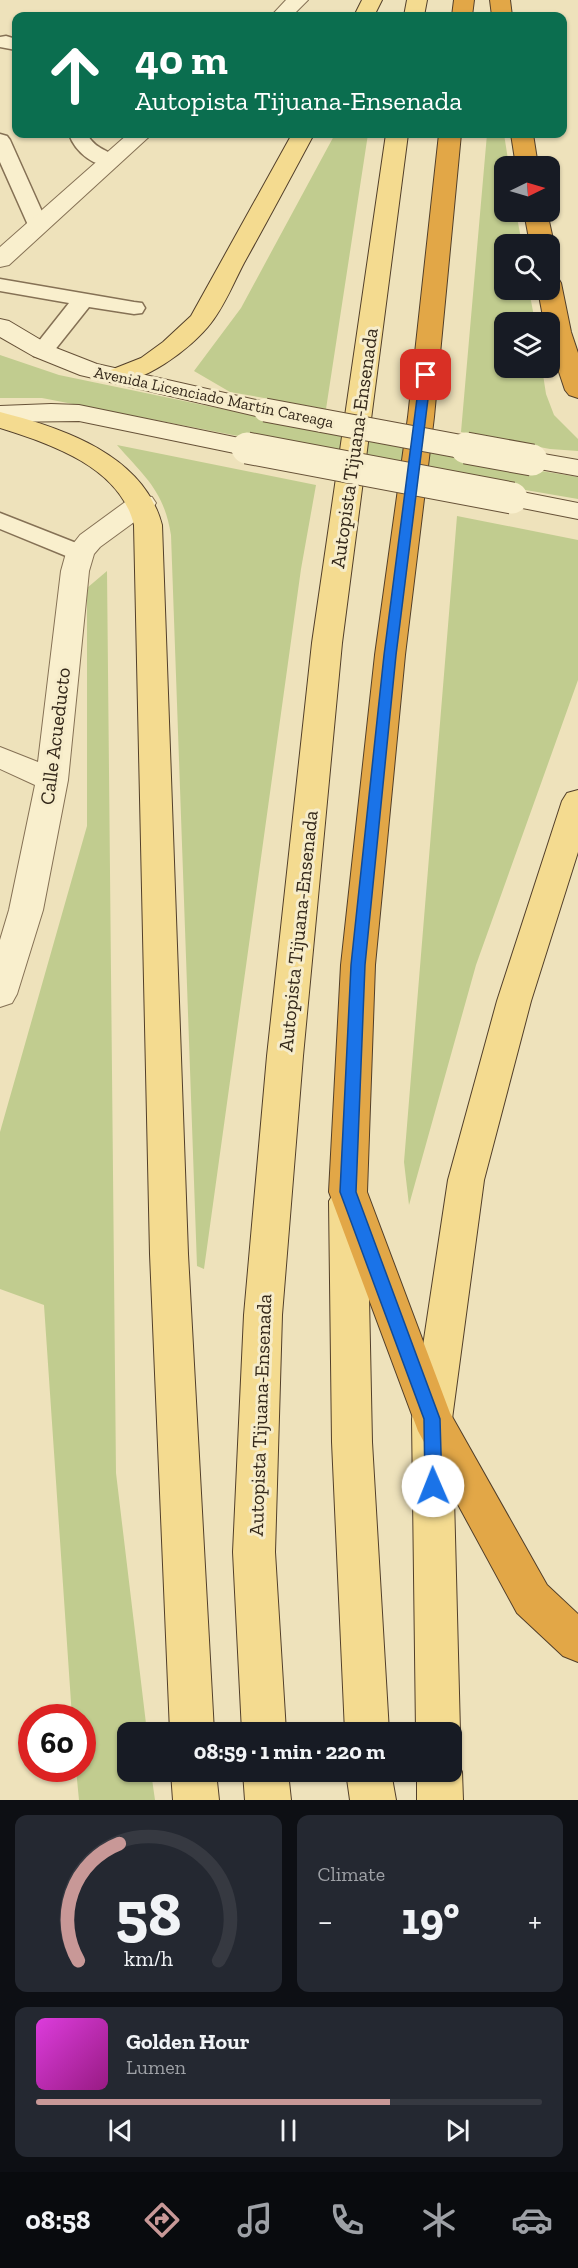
<!DOCTYPE html>
<html lang="en">
<head>
<meta charset="utf-8">
<style>
  :root { --surface:#171b24; --page:#242831; --text:#f1f3f6; --muted:#9ea1a6; --line:#363941; --accent:#c89897 }
  body { margin:0; font-family:"Zilla Slab",serif; background:var(--page); color:var(--text); height:100vh; display:flex; flex-direction:column; font-size:22px; white-space:nowrap }
  * { box-sizing:border-box; margin:0 }
  p { font-size:20px; color:var(--muted) }
  .icon { flex:none; width:33px; height:33px; fill:none; stroke:currentColor; stroke-width:2; stroke-linecap:round; stroke-linejoin:round }
  .map { position:relative; height:1800px; overflow:hidden }
  .panel { display:flex; flex-direction:column; gap:15px; padding:15px; background:#0d0f14; flex:1 }
  .panel>* { flex:none }
  .hud { position:absolute; left:12px; top:12px; width:555px; height:126px; border-radius:12px; box-shadow:0 2px 4px #0004; background:#0b6e4f; color:#fff; overflow:hidden }
  .needle { width:39px; rotate:85deg }
  .fabs { position:absolute; left:494px; top:156px; display:grid; gap:12px }
  .fabs a { display:grid; place-items:center; width:66px; height:66px; border-radius:12px; background:var(--surface); box-shadow:0 2px 4px #0004; font-size:30px }
  .speed { position:absolute; left:18px; top:1704px; display:flex; gap:12px; font-size:30px; font-weight:700; text-align:center }
  .speed>* { display:grid; place-content:center; width:78px; height:78px; border-radius:50%; background:var(--surface); box-shadow:0 2px 4px #0004; line-height:1 }
  .speed .limit { border:9px solid #d22; background:#fff; color:#111 }
  .pin { position:absolute; display:grid; place-items:center; width:51px; height:51px; color:#fff; margin:-26px; border-radius:12px; box-shadow:0 3px 9px #0006 }
  .me { position:absolute; width:66px; margin:-33px; rotate:359deg; stroke-linejoin:round; filter:drop-shadow(0 0 4px #0008) }
  .turn { display:flex; align-items:center; gap:21px; height:126px; padding:0 24px; font-size:27px }
  .turn .icon { width:78px; height:78px; stroke-width:2.5 }
  .turn b { display:block; font-size:42px; line-height:51px }
  .big { font-size:45px; font-weight:800; line-height:1.1 }
  .panel .widget { flex:1; display:flex; flex-direction:column; justify-content:center; gap:9px; min-width:0; padding:0 21px; border-radius:12px; background:var(--page) }
  .panel .dial { align-items:center; gap:0 }
  .dial svg { height:156px; overflow:visible; fill:none; stroke:var(--line); stroke-width:7; stroke-linecap:round; text-anchor:middle }
  .dial text { fill:var(--text); stroke:none }
  .song { display:flex; align-items:center; gap:18px }
  .cover { width:72px; height:72px; border-radius:9px; background:linear-gradient(135deg,hsl(300 70% 55%),hsl(310 70% 35%)) }
  .played { height:6px; border-radius:3px; background:linear-gradient(90deg,var(--accent) 70%,var(--line) 70%) }
  .keys { display:flex; justify-content:space-around; direction:ltr }
  .heat { display:flex; justify-content:space-between; align-items:center; font-size:33px; direction:ltr }
  .panel .tiles { flex:1; display:grid; gap:15px; grid-template-columns:1fr 1fr }
  .widget:last-child { grid-column:span 2 }
  .trip { position:absolute; left:117px; top:1722px; width:345px; height:60px; border-radius:12px; background:var(--surface); box-shadow:0 2px 4px #0004; font-weight:800; line-height:60px; text-align:center }
  .tab-bar { display:flex; height:96px; justify-content:space-around; align-items:center; background:#090b0e; color:var(--muted) }
  .tab-bar .icon { width:42px; height:42px }
  .tab-bar .on { color:var(--accent) }
  .tab-bar b { font-size:27px; color:var(--text) }
  .map>svg:first-child { display:block }
</style>
</head>
<body>
<div class="map">
<svg width="578" height="1800" viewBox="0 0 578 1800">
  <rect width="100%" height="100%" fill="#eee2bb"/>
  <path fill="#c1cc8f" d="M335,134h33l-42,275 -96,-17 -36,-21 47,-63z
    M487,134h17l5,32h-5v46h12l6,32h-18v46h25l6,32h-31v46h38l4,26 8,21 24,24v12l-28,-2 -89,-17z
    M0,355l59,20 390,81 129,21v22l-129,-22 -407,-79h-42z
    M117,445l199,40 -15,84 -97,700 -7,-3 -26,-731c-7,-44 -26,-58 -54,-90z
    M457,516l121,24v140l-102,285 -67,240 -5,-43z
    M107,571l9,902 31,259h-19v40h23l4,28h-76l-3,-31 6,-1v-50l-10,-1 -28,-412 -44,-16v-157l87,-306v-238z"/>
  <g fill="none" stroke-linecap="round" stroke-linejoin="round">
    <defs>
      <path id="lane" d="M6,36l10,3v11l-16,-3v-10z
        M0,134l7,2 3,4 38,85 -3,4h-14l-3,-4 -28,-63z
        M69,134h18c9,17 23,15 33,27l-3,4c-21,5 -42,-13 -48,-31z
        M0,279l134,23 8,1 3,5 -3,5 -8,1 -45,-7 -39,49 -8,2 -8,-2 -3,-5 38,-48 -69,-12z
        M0,513l89,35 3,5 -3,5 -9,2 -9,-2 -71,-29z"/>
      <path id="street" d="M286,0h22l-16,16h-21z
        M128,134h24l-143,131 -9,2v-20z
        M142,495l10,2 4,6 -4,6 -52,38 -6,7 -5,17 -21,209 -25,130 -26,84 -5,9 -12,4v-67l9,-30 26,-125 -35,-16v-22l38,15 23,-191 5,-18 14,-18 52,-38z"/>
      <path id="secondary" d="M0,319l9,2 42,25 46,18 177,40 4,6 -4,6 -9,2 -185,-43 -47,-19 -33,-19z
        M51,404l28,1 165,34 9,2 4,6 -4,6 -9,2 -165,-34 -79,1v-16z
        M532,452l46,8v16l-55,-10 -4,-6 4,-6z
        M512,490l66,13v16l-76,-15 -4,-6 4,-6z"/>
      <path id="primary" d="M362,0h20l-8,16h-20z
        M407,0h20l-3,16h-20z
        M292,134h22c-23,43 -46,86 -70,129 -10,19 -19,42 -33,60 -18,24 -72,66 -103,58l-4,-5 4,-5 33,-13 22,-16 28,-26z
        M386,134h22l-66,509 -39,413 -21,259 -7,237 11,180h-44l-9,-180 11,-237 23,-259 45,-413z
        M0,412c63,16 144,43 162,113l26,729 26,478h-44l-20,-478 -16,-729c-14,-58 -83,-81 -134,-97z
        M578,790v62l-47,149 -47,179 -32,239 8,313 -8,16v-16h-36l-4,-313 36,-239 49,-179 65,-200 5,-8z
        M348,1186l13,5 6,10 5,241 17,290h-44l-13,-290 -3,-241 6,-10z
        M452,1755l3,2 7,15 1,28h-46v-28h35z
        M171,1772h45l3,28h-46z
        M243,1772h45l3,28h-46z
        M346,1772h45l5,28h-46z"/>
      <path id="highway" d="M454,0h20l-2,16h-20z
        M490,0h20l2,16h-20z
        M439,134h22l-27,283 -29,238 -30,310 -8,227 83,221 97,172 31,29v48l-15,-6 -46,-43 -99,-182 -89,-239 12,-227 34,-310 33,-238z
        M511,134h22l5,32h-22z
        M524,212h23l7,32 -4,5 -1,-5h-19z
        M549,276l9,2 3,5 10,49 7,21v45l-9,-3 -4,-5 -16,-48v-20h-5l-6,-32h11z"/>
    </defs>
    <use href="#lane" stroke="#857155" stroke-width="3"/>
    <use href="#street" stroke="#857155" stroke-width="2"/>
    <use href="#secondary" stroke="#675238" stroke-width="2"/>
    <use href="#primary" stroke="#523f2a" stroke-width="2"/>
    <use href="#highway" stroke="#523f2a" stroke-width="2"/>
    <use href="#lane" fill="#f9efcd" fill-rule="evenodd"/>
    <use href="#street" fill="#f9efcd" fill-rule="evenodd"/>
    <use href="#secondary" fill="#f9efcd" fill-rule="evenodd"/>
    <use href="#primary" fill="#f4db90" fill-rule="evenodd"/>
    <use href="#highway" fill="#e2a747" fill-rule="evenodd"/>
    <defs>
      <path id="secondary-bridge-far1" d="M265,410l209,39
        M244,447l11,2"/>
      <path id="secondary-bridge" d="M247,448l265,50
        M466,448l66,12"/>
    </defs>
    <use href="#secondary-bridge-far1" stroke="#675238" stroke-width="25" stroke-linecap="butt"/>
    <use href="#secondary-bridge" stroke="#675238" stroke-width="33" stroke-linecap="butt"/>
    <use href="#secondary-bridge-far1" stroke="#f9efcd" stroke-width="23"/>
    <use href="#secondary-bridge" stroke="#f9efcd" stroke-width="31"/>
  </g>
  <path fill="#1a73e8" stroke="#114b97" stroke-width="1.5" d="M426,372l5,3 -35,280 -31,310 -9,227 84,227 2,67 -3,6 -6,2 -6,-2 -2,-6 -1,-67 -84,-227 11,-227 33,-310 36,-280z"/>
  <g text-anchor="middle" dominant-baseline="central" stroke-width="6" stroke-linejoin="round" paint-order="stroke">
    <g font-size="16" fill="#34281a" stroke="#f6ecca">
      <text transform="translate(214 397) rotate(12)">Avenida Licenciado Martín Careaga</text>
    </g>
    <g font-size="20" fill="#34281a" stroke="#f6ecca">
      <text transform="translate(354 448) rotate(-82)">Autopista Tijuana-Ensenada</text>
      <text transform="translate(55 736) rotate(-83)">Calle Acueducto</text>
      <text transform="translate(298 931) rotate(-84)">Autopista Tijuana-Ensenada</text>
      <text transform="translate(260 1415) rotate(-88)">Autopista Tijuana-Ensenada</text>
    </g>
  </g>
</svg>
<div class="fabs">
<a><svg class="needle" viewBox="-14 -14 28 28"><path d="M0-13l5 13h-10z" fill="#e53935"/><path d="M0 13l5-13h-10z" fill="#9ea1a6"/></svg></a>
<a><svg class="icon" aria-label="search" viewBox="0 0 24 24"><circle cx="10" cy="10" r="6"/><path d="M15 15l6 6"/></svg></a>
<a><svg class="icon" aria-label="layers" viewBox="0 0 24 24"><path d="M12 4l9 5-9 5-9-5zM3 14l9 5 9-5"/></svg></a>
</div>
<div class="speed"><div class="limit">60</div></div>
<div class="pin" style="left:426px;top:375px;background:#d93025"><svg class="icon" aria-label="arrive" viewBox="0 0 24 24"><path d="M6 21V4h12l-3 4 3 4H6"/></svg></div>
<svg class="me" style="left:433px;top:1486px" viewBox="-20 -20 40 40"><circle r="19" fill="#fff"/><path d="M0-13L10 11 0 6-10 11z" fill="#1a73e8"/></svg>
<div class="trip">08:59 · 1 min · 220 m</div>
<div class="hud">
<div class="turn"><svg class="icon" aria-label="ahead" viewBox="0 0 24 24"><path d="M12 20V5M6 11l6-6 6 6"/></svg><div><b>40 m</b>Autopista Tijuana-Ensenada</div></div>
</div>
</div>
<section class="panel">
<div class="tiles">
<div class="widget dial"><svg viewBox="0 0 100 80">
<path d="M14 69A42 42 0 1 1 86 69"/>
<path d="M14 69A42 42 0 0 1 35 9" stroke="#c89897"/>
<text x="50" y="56" font-size="32" font-weight="700">58</text>
<text x="50" y="72" font-size="11">km/h</text>
</svg></div>
<div class="widget"><p>Climate</p>
<div class="heat"><a>−</a><b class="big">19°</b><a>+</a></div>
</div>
<div class="widget">
<div class="song"><i class="cover"></i><div><b>Golden Hour</b><p>Lumen</p></div></div>
<div class="played"></div>
<div class="keys"><svg class="icon" aria-label="previous" viewBox="0 0 24 24"><path d="M18 5L8 12l10 7zM5 5v14"/></svg><svg class="icon" aria-label="pause" viewBox="0 0 24 24"><path d="M8 5v14M16 5v14"/></svg><svg class="icon" aria-label="next" viewBox="0 0 24 24"><path d="M6 5l10 7-10 7zM19 5v14"/></svg></div>
</div>
</div>
</section>
<nav class="tab-bar">
<b>08:58</b>
<svg class="icon on" aria-label="directions" viewBox="0 0 24 24"><path d="M12 3l9 9-9 9-9-9zM9 14v-3h6M13 9l2 2-2 2"/></svg>
<svg class="icon" aria-label="music" viewBox="0 0 24 24"><path d="M9 18V5l10-2v13"/><circle cx="6" cy="18" r="3"/><circle cx="16" cy="16" r="3"/></svg>
<svg class="icon" aria-label="phone" viewBox="0 0 24 24"><path d="M5 4h4l2 5-3 2q2 4 5 5l2-3 5 2v4C11 20 4 13 5 4z"/></svg>
<svg class="icon" aria-label="climate" viewBox="0 0 24 24"><path d="M12 3v18M4 7l16 10M4 17L20 7"/></svg>
<svg class="icon" aria-label="car" viewBox="0 0 24 24"><path d="M5 17H2v-5l4-1 3-4h7l3 4 3 1v5h-3M9 17h6M6 11h13"/><circle cx="7" cy="17" r="2"/><circle cx="17" cy="17" r="2"/></svg>
</nav>
</body>
</html>
